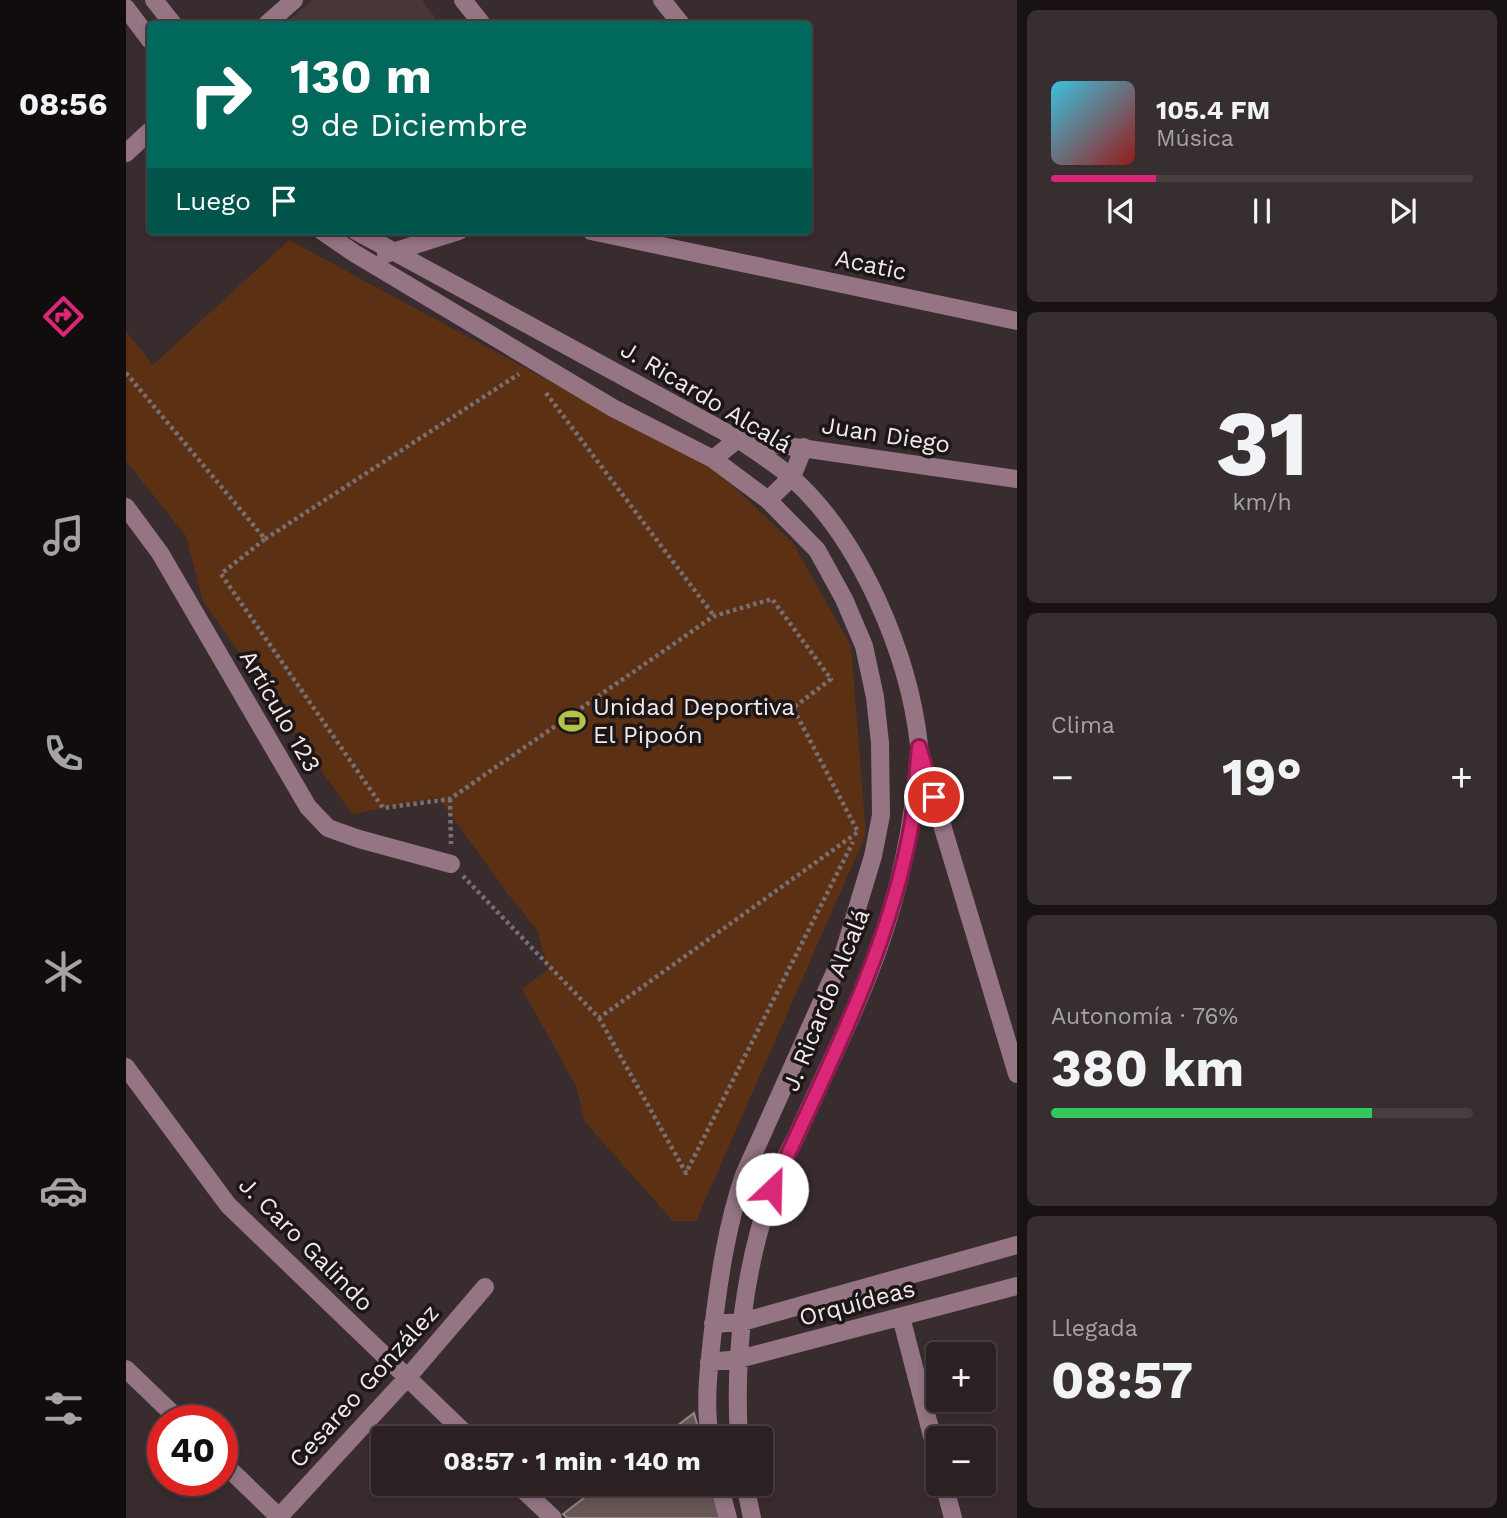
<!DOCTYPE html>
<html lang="es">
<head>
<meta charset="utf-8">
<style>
  :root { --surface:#2b2122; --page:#372e2f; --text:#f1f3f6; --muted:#a6a3a5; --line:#473e40; --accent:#db2777 }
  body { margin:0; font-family:"Work Sans",sans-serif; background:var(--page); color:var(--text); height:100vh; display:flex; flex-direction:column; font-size:26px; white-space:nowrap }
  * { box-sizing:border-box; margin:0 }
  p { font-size:23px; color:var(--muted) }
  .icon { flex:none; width:38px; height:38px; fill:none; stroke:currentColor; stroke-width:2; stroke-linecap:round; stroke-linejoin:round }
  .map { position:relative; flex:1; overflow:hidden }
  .drawer { display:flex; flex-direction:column; gap:10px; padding:10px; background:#181213; width:490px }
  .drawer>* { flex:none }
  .guide { position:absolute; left:21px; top:21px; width:665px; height:214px; border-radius:7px; box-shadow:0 4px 10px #0003,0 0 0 2px var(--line); background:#00695c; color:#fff; overflow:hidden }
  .fabs { position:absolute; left:800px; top:1342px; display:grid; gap:14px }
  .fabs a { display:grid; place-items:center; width:70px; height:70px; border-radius:7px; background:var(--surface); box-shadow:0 4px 10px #0003,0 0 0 2px var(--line); font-size:35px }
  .speed { position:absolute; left:21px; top:1405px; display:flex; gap:14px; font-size:35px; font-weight:700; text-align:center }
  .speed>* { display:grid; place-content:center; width:91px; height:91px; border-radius:50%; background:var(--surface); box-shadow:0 4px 10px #0003,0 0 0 2px var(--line); line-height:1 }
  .speed .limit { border:10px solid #d22; background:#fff; color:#111 }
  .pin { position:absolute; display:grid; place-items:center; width:60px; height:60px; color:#fff; margin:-30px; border:4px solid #fff; border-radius:50%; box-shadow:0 2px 7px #0007 }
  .me { position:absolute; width:77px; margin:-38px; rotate:24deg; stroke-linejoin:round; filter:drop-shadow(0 0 5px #0008) }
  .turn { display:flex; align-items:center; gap:24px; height:147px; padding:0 28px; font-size:32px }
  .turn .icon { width:91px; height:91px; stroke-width:2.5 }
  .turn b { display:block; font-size:49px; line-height:60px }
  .then { display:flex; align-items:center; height:66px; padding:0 28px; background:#0003; gap:14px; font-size:26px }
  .big { font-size:52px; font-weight:700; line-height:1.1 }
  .drawer .widget { flex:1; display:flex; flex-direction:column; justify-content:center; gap:10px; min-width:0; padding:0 24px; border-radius:10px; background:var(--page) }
  .drawer .dial { align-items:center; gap:0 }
  .dial b { font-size:91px; line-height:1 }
  .song { display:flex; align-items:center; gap:21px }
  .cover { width:84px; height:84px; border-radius:10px; background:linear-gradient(135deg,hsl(190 70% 55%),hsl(0 70% 35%)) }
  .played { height:7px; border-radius:4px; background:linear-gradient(90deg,var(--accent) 25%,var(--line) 25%) }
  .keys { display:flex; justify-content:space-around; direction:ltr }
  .heat { display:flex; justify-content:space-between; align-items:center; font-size:38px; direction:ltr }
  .charge { height:10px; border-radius:5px; background:linear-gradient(90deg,#34c759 76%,var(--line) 0) }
  .trip { position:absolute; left:245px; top:1426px; width:402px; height:70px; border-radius:7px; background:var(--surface); box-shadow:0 4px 10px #0003,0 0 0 2px var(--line); font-weight:700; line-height:70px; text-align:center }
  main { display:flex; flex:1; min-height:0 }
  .tabs { display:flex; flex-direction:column; width:126px; justify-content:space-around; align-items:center; background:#110d0e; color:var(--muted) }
  .tabs .icon { width:49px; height:49px }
  .tabs .on { color:var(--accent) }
  .tabs b { font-size:32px; color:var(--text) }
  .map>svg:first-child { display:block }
</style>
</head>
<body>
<main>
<nav class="tabs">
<b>08:56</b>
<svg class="icon on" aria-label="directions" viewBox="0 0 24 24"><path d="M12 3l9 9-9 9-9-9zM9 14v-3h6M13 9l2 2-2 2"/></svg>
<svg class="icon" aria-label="music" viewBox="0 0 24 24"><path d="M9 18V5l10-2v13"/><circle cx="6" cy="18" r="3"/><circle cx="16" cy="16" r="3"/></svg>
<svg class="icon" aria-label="phone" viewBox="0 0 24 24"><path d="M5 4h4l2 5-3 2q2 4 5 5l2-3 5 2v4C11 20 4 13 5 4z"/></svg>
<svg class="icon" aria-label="climate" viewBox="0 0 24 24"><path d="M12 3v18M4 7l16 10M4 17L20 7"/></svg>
<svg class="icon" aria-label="car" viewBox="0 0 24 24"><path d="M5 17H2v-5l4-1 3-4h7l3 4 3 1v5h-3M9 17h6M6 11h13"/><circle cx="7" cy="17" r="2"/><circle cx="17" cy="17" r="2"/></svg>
<svg class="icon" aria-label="filters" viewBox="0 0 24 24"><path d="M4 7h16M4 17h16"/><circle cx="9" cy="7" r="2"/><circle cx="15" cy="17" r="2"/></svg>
</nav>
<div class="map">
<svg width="891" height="1518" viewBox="0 0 891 1518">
  <rect width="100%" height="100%" fill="#392c2e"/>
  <path fill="#493639" d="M186,0h110l18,24h-155z"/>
  <path fill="#5c3012" d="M163,240l429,232 75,71 58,103 15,188 -170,387h-23l-88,-99 -9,-36 -54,-97 26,-20 -11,-39 -29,-36 -70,-97 -86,17 -149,-213 -17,-65 -60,-75v-130l27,34z"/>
  <path fill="#665755" stroke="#958583" stroke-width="2" d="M568,1413l7,25h-40z
    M476,1484h110l9,34h-154l-4,-4z"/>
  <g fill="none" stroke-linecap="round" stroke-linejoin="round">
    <path stroke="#7a6f70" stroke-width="4.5" stroke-dasharray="3.5 3.5" stroke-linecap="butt" d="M0,373l139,166 -44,35 162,234 67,-9 264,-183 58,-17 59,80 -38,29 65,124 -259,186 -136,-142
      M420,393l168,223
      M139,539l254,-165
      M324,799l1,45
      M473,1018l87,155 167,-331"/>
    <path stroke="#957484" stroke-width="18" d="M28,0l19,24
      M337,0l19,24
      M536,0l19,24
      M0,8l24,32
      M141,24l27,-24
      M0,153l24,-22
      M196,231l32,22 259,155 100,51 55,41 49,50 27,49 20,47 11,51 5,46 1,72 -8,41 -29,96 -100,223c-17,50 -25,103 -31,155 -4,36 -9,73 -3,108
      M230,231l382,208c17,12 37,24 53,38 69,61 118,177 128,268 1,12 -2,26 -3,38 -7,67 -24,134 -49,196 -21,53 -47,104 -70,156 -9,18 -19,36 -25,55 -28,78 -38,166 -33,248
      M465,231l426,90
      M260,254l73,-23
      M587,459l25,-20 279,40
      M642,500l24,-23 12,-30
      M0,507l34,46 148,254 20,21 31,11 92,25
      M795,755l96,319
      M0,1067l102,138 242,233
      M775,1317l37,142
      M587,1324l29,-2 275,-77
      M583,1362l30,-3 278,-73
      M0,1369l54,52
      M96,1462l58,56
      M391,1484l36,34
      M593,1484l9,34
      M619,1484l7,34
      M818,1484l9,34
      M152,1518l129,-140 78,-91"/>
  </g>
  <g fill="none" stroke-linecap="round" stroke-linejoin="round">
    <defs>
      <path id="route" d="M646,1189c53,-117 116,-234 139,-362 5,-26 5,-54 8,-80l15,50"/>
    </defs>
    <use href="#route" stroke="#8e194d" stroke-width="18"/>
    <use href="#route" stroke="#db2777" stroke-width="12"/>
  </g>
  <defs>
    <symbol id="stadium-bare" viewBox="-9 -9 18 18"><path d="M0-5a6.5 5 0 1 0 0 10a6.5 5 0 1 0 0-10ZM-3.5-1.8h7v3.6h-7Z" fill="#b2c34c" stroke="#1c1617" stroke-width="2.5" paint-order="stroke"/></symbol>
  </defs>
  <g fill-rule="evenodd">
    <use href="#stadium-bare" x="427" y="702" width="38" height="38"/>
  </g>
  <g text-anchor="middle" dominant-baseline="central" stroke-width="7" stroke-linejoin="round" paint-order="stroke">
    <g font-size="24" fill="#f2e9ea" stroke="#1c1617">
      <text transform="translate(745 265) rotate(12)">Acatic</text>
      <text transform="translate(580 397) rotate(31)">J. Ricardo Alcalá</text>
      <text transform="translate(760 435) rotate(9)">Juan Diego</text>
      <text transform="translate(154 711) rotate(60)">Artículo 123</text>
      <text transform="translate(700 1000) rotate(-68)">J. Ricardo Alcalá</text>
      <text transform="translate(180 1244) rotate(45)">J. Caro Galindo</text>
      <text transform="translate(731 1303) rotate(-15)">Orquídeas</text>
      <text transform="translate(238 1386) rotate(-48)">Cesareo González</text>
    </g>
    <g font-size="24" fill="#f2e9ea" stroke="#1c1617" text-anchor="start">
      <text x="467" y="707">Unidad Deportiva<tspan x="467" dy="28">El Pipoón</tspan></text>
    </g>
  </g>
</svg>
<div class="fabs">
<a>+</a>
<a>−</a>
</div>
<div class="speed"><div class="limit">40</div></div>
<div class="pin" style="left:808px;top:797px;background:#d93025"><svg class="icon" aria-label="arrive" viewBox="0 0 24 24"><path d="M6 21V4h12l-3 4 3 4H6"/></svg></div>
<svg class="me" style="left:646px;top:1189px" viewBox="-20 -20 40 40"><circle r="19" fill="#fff"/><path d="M0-13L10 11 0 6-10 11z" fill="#db2777"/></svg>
<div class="trip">08:57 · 1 min · 140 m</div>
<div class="guide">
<div class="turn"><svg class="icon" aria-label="right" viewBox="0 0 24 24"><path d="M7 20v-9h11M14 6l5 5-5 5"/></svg><div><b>130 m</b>9 de Diciembre</div></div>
<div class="then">Luego<svg class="icon" aria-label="arrive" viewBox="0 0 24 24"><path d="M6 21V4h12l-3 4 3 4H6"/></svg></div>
</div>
</div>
<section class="drawer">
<div class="widget">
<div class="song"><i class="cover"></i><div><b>105.4 FM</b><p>Música</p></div></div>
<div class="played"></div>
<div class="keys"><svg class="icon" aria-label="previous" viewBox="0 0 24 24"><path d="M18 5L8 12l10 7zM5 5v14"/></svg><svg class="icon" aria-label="pause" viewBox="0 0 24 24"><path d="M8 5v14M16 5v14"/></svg><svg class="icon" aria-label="next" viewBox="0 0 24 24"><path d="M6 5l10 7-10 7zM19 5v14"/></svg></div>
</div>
<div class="widget dial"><b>31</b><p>km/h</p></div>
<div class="widget"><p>Clima</p>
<div class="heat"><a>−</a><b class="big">19°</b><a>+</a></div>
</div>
<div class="widget"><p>Autonomía · 76%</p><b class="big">380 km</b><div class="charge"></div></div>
<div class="widget"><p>Llegada</p><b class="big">08:57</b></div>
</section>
</main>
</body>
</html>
